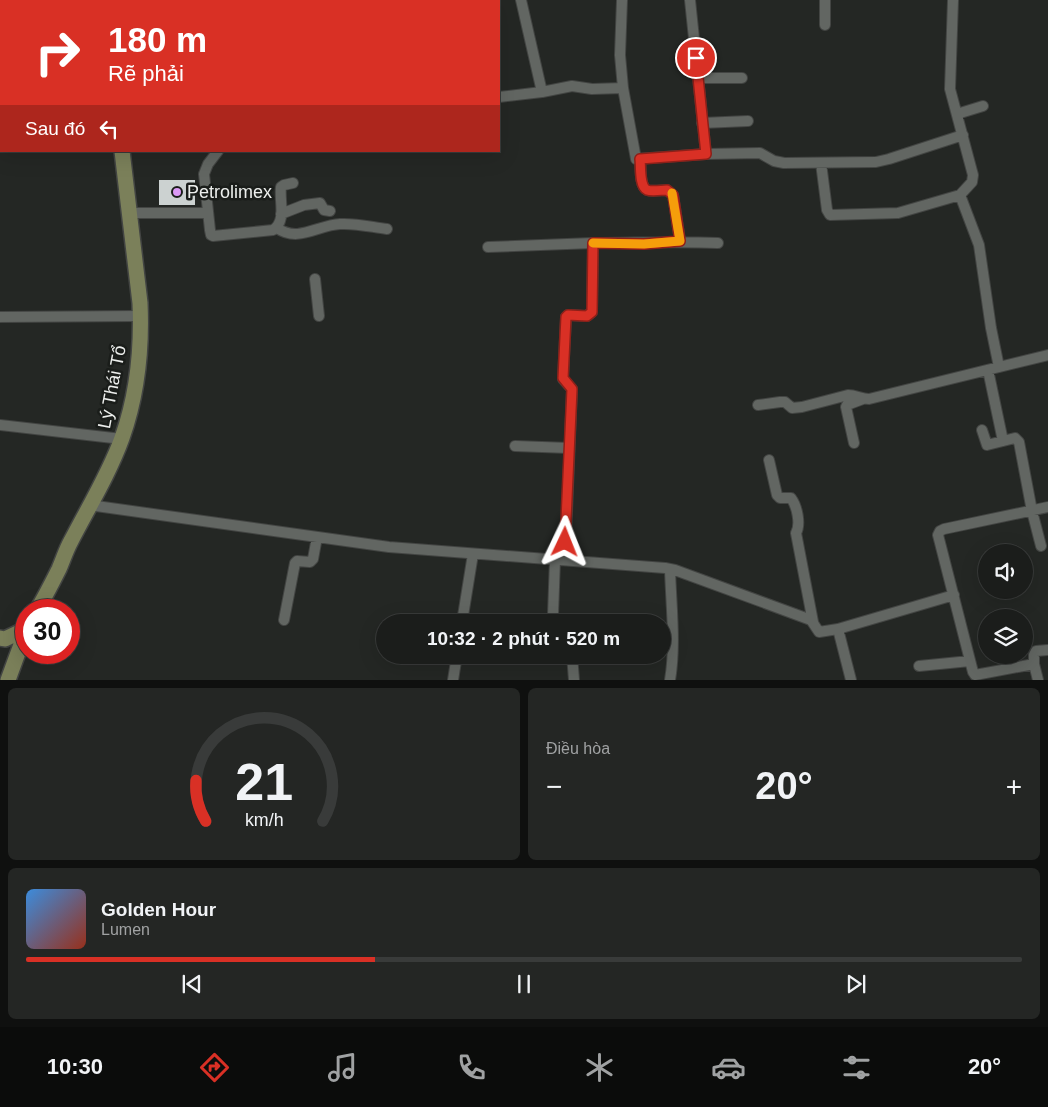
<!DOCTYPE html>
<html lang="vi">
<head>
<meta charset="utf-8">
<style>
  :root { --surface:#1b1d1b; --page:#242624; --text:#f1f3f6; --muted:#a0a2a3; --line:#393b3a; --accent:#d93025 }
  body { margin:0; font-family:Arial,sans-serif; background:var(--page); color:var(--text); height:100vh; display:flex; flex-direction:column; font-size:19px; white-space:nowrap }
  * { box-sizing:border-box; margin:0 }
  p { font-size:16px; color:var(--muted) }
  .icon { flex:none; width:28px; height:28px; fill:none; stroke:currentColor; stroke-width:2; stroke-linecap:round; stroke-linejoin:round }
  .map { position:relative; height:680px; overflow:hidden }
  .sheet { display:flex; flex-direction:column; gap:8px; padding:8px; background:#0f100f; flex:1 }
  .sheet>* { flex:none }
  .banner { position:absolute; left:0px; top:0px; width:500px; height:152px; box-shadow:0 5px 20px #0002,0 0 0 1px var(--line); background:#d93025; color:#fff; overflow:hidden }
  .buttons { position:absolute; left:978px; top:544px; display:grid; gap:10px }
  .buttons a { display:grid; place-items:center; width:55px; height:55px; border-radius:50%; background:var(--surface); box-shadow:0 5px 20px #0002,0 0 0 1px var(--line); font-size:25px }
  .speed { position:absolute; left:15px; top:599px; display:flex; gap:10px; font-size:25px; font-weight:700; text-align:center }
  .speed>* { display:grid; place-content:center; width:65px; height:65px; border-radius:50%; background:var(--surface); box-shadow:0 5px 20px #0002,0 0 0 1px var(--line); line-height:1 }
  .speed .limit { border:8px solid #d22; background:#fff; color:#111 }
  .pin { position:absolute; display:grid; place-items:center; width:42px; height:42px; color:#fff; margin:-21px; border:2px solid #fff; border-radius:50%; box-shadow:0 1px 5px #0007 }
  .me { position:absolute; width:55px; margin:-28px; rotate:2deg; stroke-linejoin:round; filter:drop-shadow(0 0 4px #0008) }
  .turn { display:flex; align-items:center; gap:18px; height:105px; padding:0 25px; font-size:22px }
  .turn .icon { width:65px; height:65px; stroke-width:2.5 }
  .turn b { display:block; font-size:35px; line-height:42px }
  .then { display:flex; align-items:center; height:48px; padding:0 25px; background:#0003; gap:10px; font-size:19px }
  .big { font-size:38px; font-weight:700; line-height:1.1 }
  .sheet .card { flex:1; display:flex; flex-direction:column; justify-content:center; gap:8px; min-width:0; padding:0 18px; border-radius:8px; background:var(--page) }
  .sheet .dial { align-items:center; gap:0 }
  .dial svg { height:130px; overflow:visible; fill:none; stroke:var(--line); stroke-width:7; stroke-linecap:round; text-anchor:middle }
  .dial text { fill:var(--text); stroke:none }
  .song { display:flex; align-items:center; gap:15px }
  .cover { width:60px; height:60px; border-radius:8px; background:linear-gradient(135deg,hsl(210 70% 55%),hsl(10 70% 35%)) }
  .played { height:5px; border-radius:2px; background:linear-gradient(90deg,var(--accent) 35%,var(--line) 35%) }
  .keys { display:flex; justify-content:space-around; direction:ltr }
  .heat { display:flex; justify-content:space-between; align-items:center; font-size:28px; direction:ltr }
  .sheet .tiles { flex:1; display:grid; gap:8px; grid-template-columns:1fr 1fr }
  .card:last-child { grid-column:span 2 }
  .trip { position:absolute; left:376px; top:614px; width:295px; height:50px; border-radius:25px; background:var(--surface); box-shadow:0 5px 20px #0002,0 0 0 1px var(--line); font-weight:700; line-height:50px; text-align:center }
  .tabs { display:flex; height:80px; justify-content:space-around; align-items:center; background:#0b0c0b; color:var(--muted) }
  .tabs .icon { width:35px; height:35px }
  .tabs .current { color:var(--accent) }
  .tabs b { font-size:22px; color:var(--text) }
  .map>svg:first-child { display:block }
</style>
</head>
<body>
<div class="map">
<svg width="1048" height="680" viewBox="0 0 1048 680">
  <rect width="100%" height="100%" fill="#242724"/>
  <path fill="#ccd2d1" d="M159,180h36v25h-36z"/>
  <g fill="none" stroke-linecap="round" stroke-linejoin="round">
    <defs>
      <path id="street" d="M322,0v1
        M521,0l21,92
        M622,0l-2,55 3,33 13,71 70,-5 54,-1 14,8 10,2 92,-1 13,-3 74,-24
        M690,0l16,154
        M825,0v25
        M207,1l5,-1
        M698,78h44
        M499,97l43,-5 30,-6 20,3 31,-1
        M957,114l26,-8
        M702,123l46,-2
        M218,151l-10,13 -4,10 6,56 1,5 2,1 60,-6c14,-9 6,-29 8,-43l3,-2 9,-2
        M640,159c1,7 -1,27 7,31 5,2 15,0 20,0l6,5 7,46
        M821,163l6,47 3,5 68,-2 62,-18 12,-13 1,-7 -23,-86 3,-89
        M960,195l19,50 12,83 8,39
        M130,213h77
        M281,214l23,-9 16,-2 4,7 6,1
        M277,228c21,15 41,-3 63,-4 16,-1 31,3 47,5
        M593,243c42,0 83,-2 125,0
        M488,247l105,-4 -1,69 -5,4 -19,-1 -2,2 -3,62 9,10 -7,171
        M315,279l4,37
        M0,317l140,-1
        M988,370l15,71 12,-3 4,4 13,69 9,35
        M758,405l22,-3h5l7,6 10,-1 46,-12c8,0 13,4 21,4l179,-44
        M0,425l122,14
        M982,430l5,15 16,-4
        M854,443l-8,-36 1,-2 16,-6
        M515,446l54,2
        M769,460l8,35 3,3h11c6,8 10,26 5,35l17,89
        M89,505l300,42 276,21 10,2 136,50 8,12 19,-3 13,51
        M1048,507l-104,22 -4,2 -2,4 35,137 2,3 59,-11v-9l2,-4 12,-1
        M555,559l-2,56 9,7
        M284,620l11,-57 2,-2 13,1 3,-3 4,-22
        M462,622l11,-68
        M838,629l116,-34
        M572,655l2,25
        M1034,664l4,16
        M919,666l51,-5
        M453,680l4,-25
        M670,680c6,-36 1,-75 0,-111"/>
      <path id="secondary" d="M101,0v1
        M37,610c8,-13 15,-27 22,-41 4,-9 7,-19 12,-28 17,-33 38,-67 51,-103 15,-42 20,-90 18,-135l-18,-152
        M0,638l5,1 21,-10
        M8,680l18,-49"/>
    </defs>
    <use href="#street" stroke="#434543" stroke-width="12"/>
    <use href="#secondary" stroke="#434543" stroke-width="18"/>
    <use href="#street" stroke="#626662" stroke-width="10"/>
    <use href="#secondary" stroke="#7b805a" stroke-width="15"/>
  </g>
  <g fill="none" stroke-linecap="round" stroke-linejoin="round">
    <defs>
      <path id="route" d="M565,542l7,-153 -9,-11 3,-61 2,-2 19,1 5,-4 1,-69 51,1 36,-3 -7,-46 -6,-5c-5,0 -15,2 -20,0 -8,-4 -6,-24 -7,-31l66,-5 -10,-96"/>
    </defs>
    <use href="#route" stroke="#8d1f18" stroke-width="12"/>
    <use href="#route" stroke="#d93025" stroke-width="9"/>
    <path stroke="#f59e0b" stroke-width="9" d="M593,243l51,1 36,-3 -8,-48"/>
  </g>
  <circle fill="#db99f5" stroke="#1a1d1a" stroke-width="2" cx="177" cy="192" r="5"/>
  <g text-anchor="middle" dominant-baseline="central" stroke-width="5" stroke-linejoin="round" paint-order="stroke">
    <g font-size="18" fill="#eceeec" stroke="#1a1d1a" text-anchor="start">
      <text x="187" y="192">Petrolimex</text>
    </g>
    <g font-size="18" fill="#eceeec" stroke="#1a1d1a">
      <text transform="translate(112 387) rotate(-79)">Lý Thái Tổ</text>
    </g>
  </g>
</svg>
<div class="buttons">
<a><svg class="icon" aria-label="sound" viewBox="0 0 24 24"><path d="M4 9h4l5-4v14l-5-4H4zM17 9q2 3 0 6"/></svg></a>
<a><svg class="icon" aria-label="layers" viewBox="0 0 24 24"><path d="M12 4l9 5-9 5-9-5zM3 14l9 5 9-5"/></svg></a>
</div>
<div class="speed"><div class="limit">30</div></div>
<div class="pin" style="left:696px;top:58px;background:#d93025"><svg class="icon" aria-label="arrive" viewBox="0 0 24 24"><path d="M6 21V4h12l-3 4 3 4H6"/></svg></div>
<svg class="me" style="left:565px;top:542px" viewBox="-20 -20 40 40"><path d="M0-17L14 15 0 8-14 15z" fill="#d93025" stroke="#fff" stroke-width="4"/></svg>
<div class="trip">10:32 · 2 phút · 520 m</div>
<div class="banner">
<div class="turn"><svg class="icon" aria-label="right" viewBox="0 0 24 24"><path d="M7 20v-9h11M14 6l5 5-5 5"/></svg><div><b>180 m</b>Rẽ phải</div></div>
<div class="then">Sau đó<svg class="icon" aria-label="left" viewBox="0 0 24 24"><path d="M17 20v-9H6M10 6l-5 5 5 5"/></svg></div>
</div>
</div>
<section class="sheet">
<div class="tiles">
<div class="card dial"><svg viewBox="0 0 100 80">
<path d="M14 69A42 42 0 1 1 86 69"/>
<path d="M14 69A42 42 0 0 1 8 44" stroke="#d93025"/>
<text x="50" y="56" font-size="32" font-weight="700">21</text>
<text x="50" y="72" font-size="11">km/h</text>
</svg></div>
<div class="card"><p>Điều hòa</p>
<div class="heat"><a>−</a><b class="big">20°</b><a>+</a></div>
</div>
<div class="card">
<div class="song"><i class="cover"></i><div><b>Golden Hour</b><p>Lumen</p></div></div>
<div class="played"></div>
<div class="keys"><svg class="icon" aria-label="previous" viewBox="0 0 24 24"><path d="M18 5L8 12l10 7zM5 5v14"/></svg><svg class="icon" aria-label="pause" viewBox="0 0 24 24"><path d="M8 5v14M16 5v14"/></svg><svg class="icon" aria-label="next" viewBox="0 0 24 24"><path d="M6 5l10 7-10 7zM19 5v14"/></svg></div>
</div>
</div>
</section>
<nav class="tabs">
<b>10:30</b>
<svg class="icon current" aria-label="directions" viewBox="0 0 24 24"><path d="M12 3l9 9-9 9-9-9zM9 14v-3h6M13 9l2 2-2 2"/></svg>
<svg class="icon" aria-label="music" viewBox="0 0 24 24"><path d="M9 18V5l10-2v13"/><circle cx="6" cy="18" r="3"/><circle cx="16" cy="16" r="3"/></svg>
<svg class="icon" aria-label="phone" viewBox="0 0 24 24"><path d="M5 4h4l2 5-3 2q2 4 5 5l2-3 5 2v4C11 20 4 13 5 4z"/></svg>
<svg class="icon" aria-label="climate" viewBox="0 0 24 24"><path d="M12 3v18M4 7l16 10M4 17L20 7"/></svg>
<svg class="icon" aria-label="car" viewBox="0 0 24 24"><path d="M5 17H2v-5l4-1 3-4h7l3 4 3 1v5h-3M9 17h6M6 11h13"/><circle cx="7" cy="17" r="2"/><circle cx="17" cy="17" r="2"/></svg>
<svg class="icon" aria-label="filters" viewBox="0 0 24 24"><path d="M4 7h16M4 17h16"/><circle cx="9" cy="7" r="2"/><circle cx="15" cy="17" r="2"/></svg>
<b>20°</b>
</nav>
</body>
</html>
